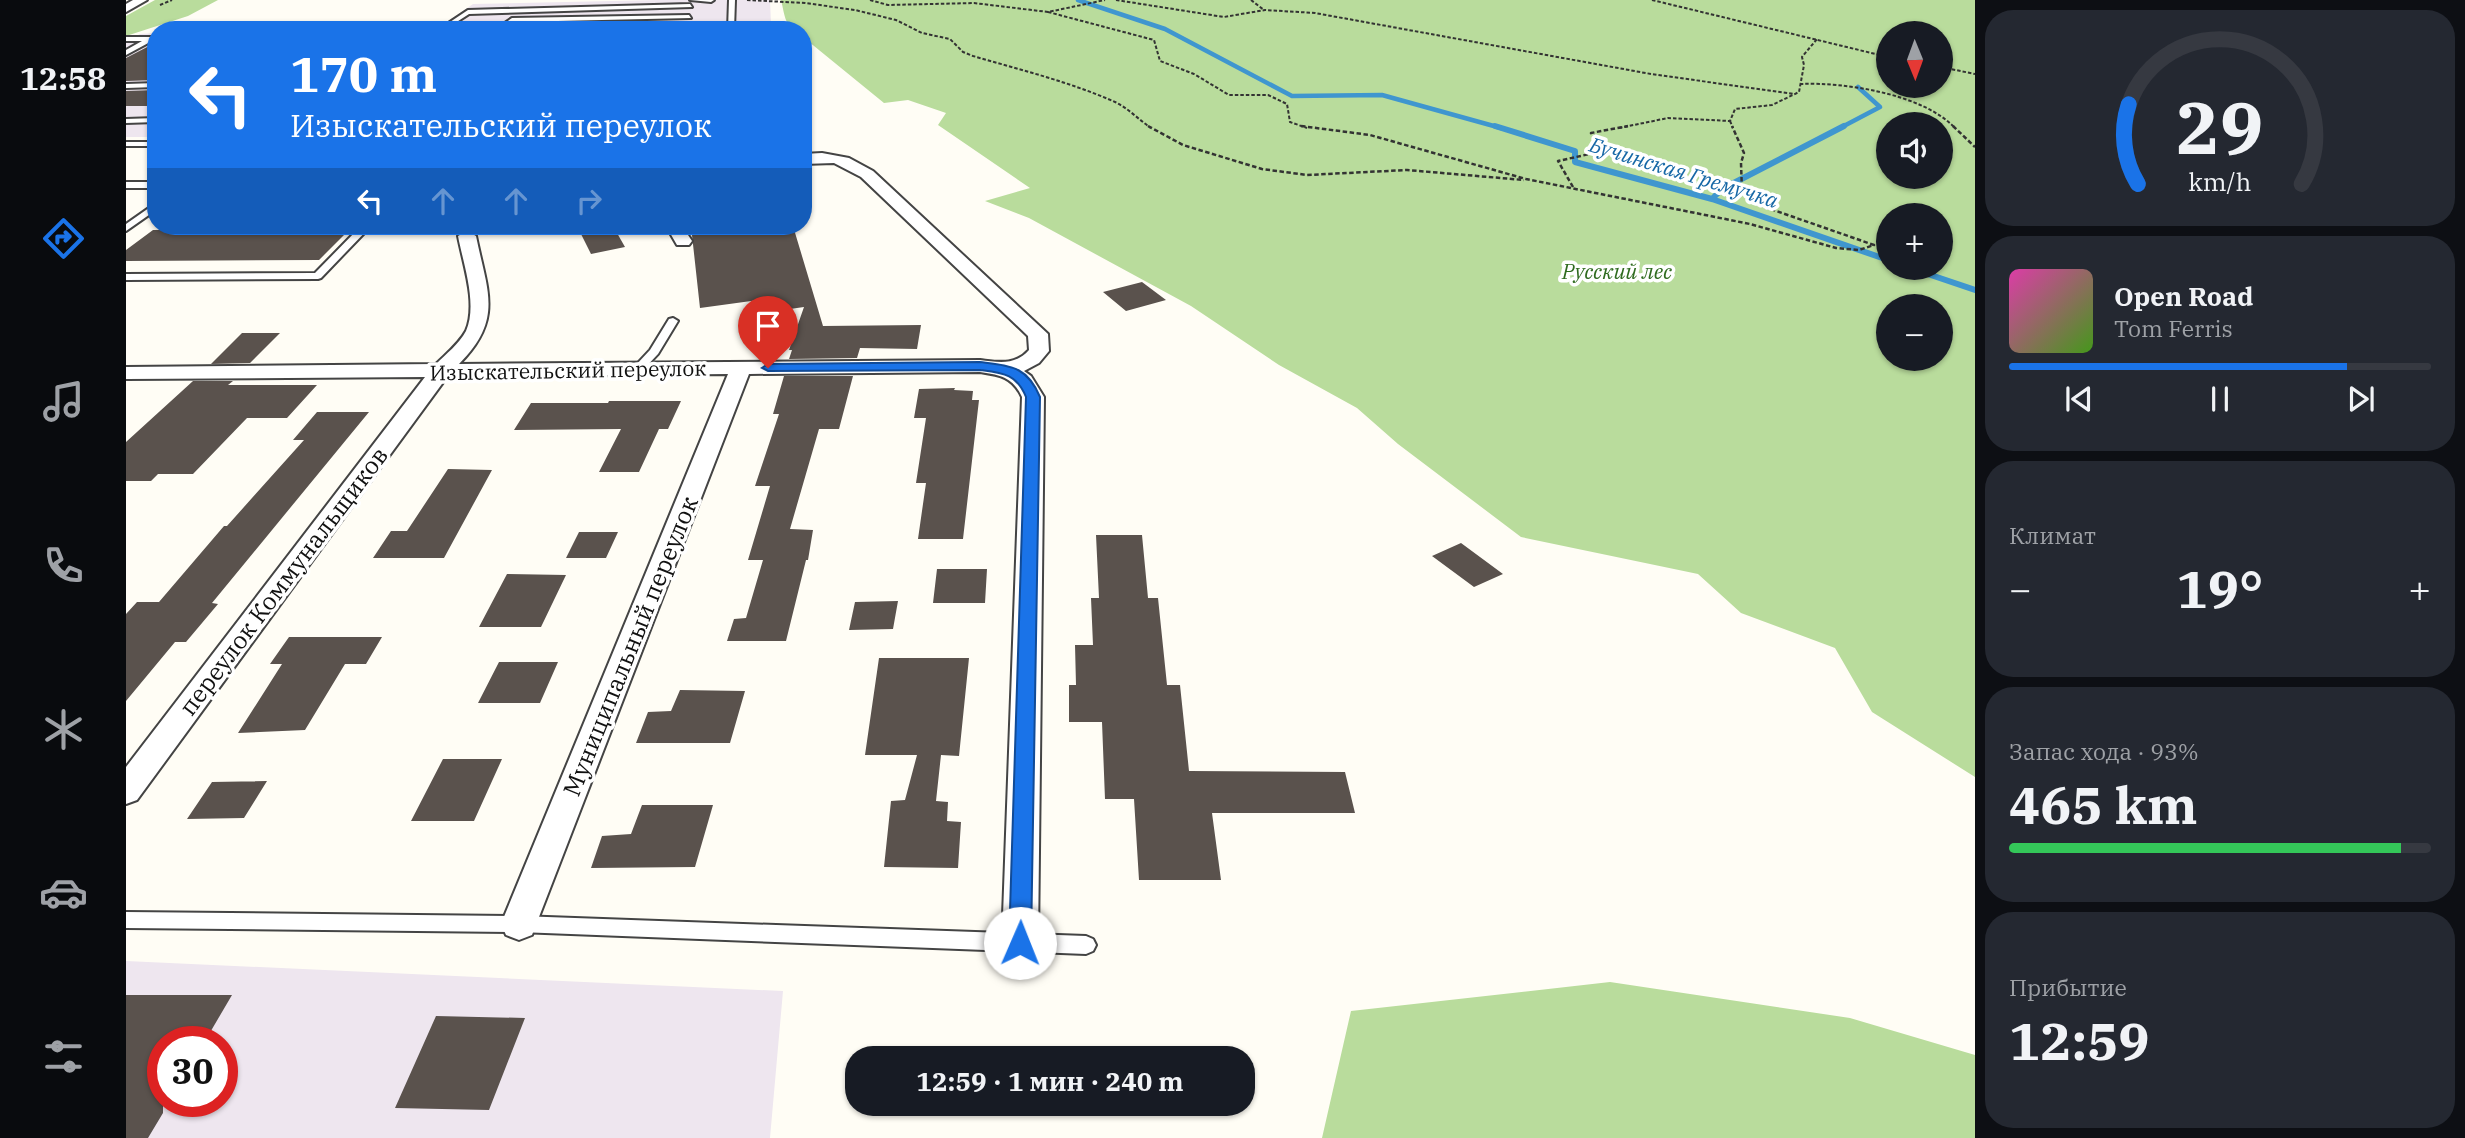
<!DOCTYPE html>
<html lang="ru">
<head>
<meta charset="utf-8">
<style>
  :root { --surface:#171b24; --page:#242831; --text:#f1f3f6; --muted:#9ea1a6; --line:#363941; --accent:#1a73e8 }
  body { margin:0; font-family:"IBM Plex Serif",serif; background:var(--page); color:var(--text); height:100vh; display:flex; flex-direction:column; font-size:26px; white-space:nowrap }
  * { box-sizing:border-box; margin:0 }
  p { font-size:23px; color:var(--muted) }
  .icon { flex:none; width:38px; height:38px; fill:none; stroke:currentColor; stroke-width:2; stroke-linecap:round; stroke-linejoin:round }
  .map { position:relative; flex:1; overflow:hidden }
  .details { display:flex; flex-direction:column; gap:10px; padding:10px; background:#0d0f14; width:490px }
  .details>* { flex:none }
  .hud { position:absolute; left:21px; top:21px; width:665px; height:214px; border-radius:28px; box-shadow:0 2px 5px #0004; background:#1a73e8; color:#fff; overflow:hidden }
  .needle { width:46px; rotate:179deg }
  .tools { position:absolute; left:1750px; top:21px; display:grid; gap:14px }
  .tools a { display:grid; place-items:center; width:77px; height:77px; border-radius:50%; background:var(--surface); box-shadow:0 2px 5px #0004; font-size:35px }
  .speed { position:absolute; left:21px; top:1026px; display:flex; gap:14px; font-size:35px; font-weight:700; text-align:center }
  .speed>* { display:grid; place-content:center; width:91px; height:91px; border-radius:50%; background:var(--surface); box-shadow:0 2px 5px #0004; line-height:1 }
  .speed .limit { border:10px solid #d22; background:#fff; color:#111 }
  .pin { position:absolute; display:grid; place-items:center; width:60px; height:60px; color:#fff; margin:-72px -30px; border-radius:50% 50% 50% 0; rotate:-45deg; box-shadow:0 0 7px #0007 }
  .pin .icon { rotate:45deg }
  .me { position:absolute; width:77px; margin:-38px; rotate:1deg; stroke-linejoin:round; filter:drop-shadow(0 0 5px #0008) }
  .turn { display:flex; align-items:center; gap:24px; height:147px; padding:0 28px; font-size:32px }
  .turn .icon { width:91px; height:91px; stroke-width:2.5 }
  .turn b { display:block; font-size:49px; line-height:60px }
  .lanes { display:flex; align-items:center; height:66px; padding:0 28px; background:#0003; justify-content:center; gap:35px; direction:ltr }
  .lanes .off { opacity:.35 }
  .big { font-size:52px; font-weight:700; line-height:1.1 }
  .details .widget { flex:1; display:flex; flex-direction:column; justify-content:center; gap:10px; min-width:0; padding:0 24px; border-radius:28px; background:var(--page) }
  .details .dial { align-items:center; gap:0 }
  .dial svg { height:182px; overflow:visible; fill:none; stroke:var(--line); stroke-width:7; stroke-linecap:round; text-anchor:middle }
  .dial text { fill:var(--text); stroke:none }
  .song { display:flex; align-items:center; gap:21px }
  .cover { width:84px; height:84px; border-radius:10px; background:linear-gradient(135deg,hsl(320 70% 55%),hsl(100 70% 35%)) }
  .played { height:7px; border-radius:4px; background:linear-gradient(90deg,var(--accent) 80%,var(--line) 80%) }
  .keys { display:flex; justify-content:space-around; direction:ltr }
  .heat { display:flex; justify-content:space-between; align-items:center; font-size:38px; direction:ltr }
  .charge { height:10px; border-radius:5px; background:linear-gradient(90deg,#34c759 93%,var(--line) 0) }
  .trip { position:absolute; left:719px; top:1046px; width:410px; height:70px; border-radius:28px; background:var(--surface); box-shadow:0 2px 5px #0004; font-weight:700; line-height:70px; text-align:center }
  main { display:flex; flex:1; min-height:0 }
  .menu { display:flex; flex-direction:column; width:126px; justify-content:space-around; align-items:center; background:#090b0e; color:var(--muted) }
  .menu .icon { width:49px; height:49px }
  .menu .on { color:var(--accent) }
  .menu b { font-size:32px; color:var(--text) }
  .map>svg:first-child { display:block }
</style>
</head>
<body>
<main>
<nav class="menu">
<b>12:58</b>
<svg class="icon on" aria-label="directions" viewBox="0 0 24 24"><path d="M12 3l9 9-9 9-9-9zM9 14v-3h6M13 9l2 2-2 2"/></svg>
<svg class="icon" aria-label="music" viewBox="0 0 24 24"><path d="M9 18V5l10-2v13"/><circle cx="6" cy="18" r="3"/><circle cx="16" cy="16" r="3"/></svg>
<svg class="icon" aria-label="phone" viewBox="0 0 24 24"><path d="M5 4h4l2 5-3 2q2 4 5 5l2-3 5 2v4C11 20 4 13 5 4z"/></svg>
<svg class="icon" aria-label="climate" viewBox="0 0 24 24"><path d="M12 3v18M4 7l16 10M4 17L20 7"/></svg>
<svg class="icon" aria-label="car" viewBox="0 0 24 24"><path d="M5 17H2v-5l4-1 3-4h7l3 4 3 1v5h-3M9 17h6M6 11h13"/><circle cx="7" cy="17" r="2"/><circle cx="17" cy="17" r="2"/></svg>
<svg class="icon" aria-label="filters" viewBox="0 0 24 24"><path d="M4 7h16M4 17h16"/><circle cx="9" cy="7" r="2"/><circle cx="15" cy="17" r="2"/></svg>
</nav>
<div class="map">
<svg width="1849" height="1138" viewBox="0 0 1849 1138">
  <rect width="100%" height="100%" fill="#fffdf5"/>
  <path fill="#eee6ef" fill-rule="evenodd" d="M533,0h111l1,24 5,6h-340l37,-26z
    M30,33v104h-30v-96l14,-7z
    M0,961l657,30 -13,147h-644zM37,1041h59v60h-59z"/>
  <path fill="#b9dc9c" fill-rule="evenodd" d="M29,0h63l-30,16 -62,20v-20z
    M655,0h1194v777l-103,-65 -37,-64 -94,-35 -43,-39 -177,-37 -123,-93 -41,-36 -78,-43 -88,-59 -162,-88 -44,-17 45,-13 -92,-63 8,-12 -38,-13 -24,3 -81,-66v-7c-19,0 -18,-15 -22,-30zM1762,33h53v53h-53zM1762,124h53v53h-53zM1762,215h53v53h-53zM1762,306h53v53h-53z
    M1484,982l240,36 125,37v83h-653l29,-127z"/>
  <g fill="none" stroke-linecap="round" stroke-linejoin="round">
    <path stroke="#3f96cf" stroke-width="4.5" d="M952,0l87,29 127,67 90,-1 119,33
      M1714,128l40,-21 -22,-20"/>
    <path stroke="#3f96cf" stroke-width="6" d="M1369,126l80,25v11l137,37 176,61
      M1586,199l10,-10 122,-63
      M1784,268l65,22"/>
  </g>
  <path fill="#5a524d" d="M27,44h3v36l-30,1v-23z
    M30,90v16h-30v-15z
    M451,226h36l12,21 -34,7z
    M565,226h102l30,100 98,-1 -4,24 -57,-1 -3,10 -68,1 3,-9h-3l15,-43 -28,4 -3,-13 -73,10z
    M225,228l-32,32 -193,1v-11l27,-20z
    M1016,282l24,18 -40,11 -23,-19z
    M116,333h38l-30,30 -39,1z
    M658,376h69l-14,53h-20l-29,100 23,1 -5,30h-2l-20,81h-59l7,-22 12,-1 17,-58h-15l22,-74h-15l24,-72h-6z
    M67,381h40l-5,4h89l-30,33h-40l-54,56h-35l-7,7h-25v-39z
    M829,388l-1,2 19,1 -1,9h7l-16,139h-45l8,-56h-10l10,-65h-12l5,-29z
    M483,401h72l-13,28h-9l-20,43h-40l22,-43 -107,1 17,-27h77z
    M191,412h52l-157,191 6,1 -32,38h-11l-49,59v-87l11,-12h22l65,-76h3l77,-86h-11z
    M322,469l44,1 -48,88h-71l18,-27h16z
    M453,532h39l-12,26h-40z
    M970,535h46l6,63h10l9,87h13l9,86 156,1 10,41h-143l9,67h-82l-5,-81h-29l-3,-77h-33v-37h7l-1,-40h18l-2,-47h8z
    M1335,543l42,31 -29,13 -42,-31z
    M811,569h50l-2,34h-52z
    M381,574l59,1 -25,52h-62z
    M772,601l-5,28 -44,1 6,-28z
    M163,637h93l-16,27h-21l-40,66 -67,3 44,-69h-12z
    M753,658h90l-10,98 -18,-1 -5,46 12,1 -1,19 14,1 -3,46 -74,-1 7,-66 14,-1 12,-45h-52z
    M373,662h59l-18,41h-62z
    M554,690l65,1 -15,52h-94l12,-31 23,-1z
    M317,759h59l-28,62h-63z
    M141,781l-23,37 -57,1 25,-37z
    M516,805h71l-18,62 -104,1 11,-32 29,-2z
    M0,995h106l-27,46h-42v72l-15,25h-22z
    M310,1016l89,2 -36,92 -94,-2z"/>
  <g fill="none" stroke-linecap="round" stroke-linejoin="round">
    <defs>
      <path id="lane" d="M564,0h24l-3,2z
        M603,0h6l-1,30h-6z
        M564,4l2,3 -223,7 -17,11 33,1 2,3 -49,1 30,-20z
        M563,15l2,3 -178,4 -2,2 31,6h-18l-22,-5 10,-7z
        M561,26l2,3 -72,1 3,-2z
        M0,37h30v4h-4l-26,14v-5l16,-9h-16z
        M30,83v4l-30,1v-4z
        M30,118v4l-30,1v-4z
        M0,142h30v4h-30z
        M0,182h30v6h-30z
        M30,203v7l-30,21v-7z
        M235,226h10l-50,52 -3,1 -192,1v-6l189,-1z
        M547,318l5,3 -20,33 -15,16h-8v-4l15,-16 19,-31z
        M0,912l393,4 567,20 7,3 3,6 -3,6 -7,3 -567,-22 -393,-4z"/>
      <path id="street" d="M7,0h14l-21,12v-8z
        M696,153l27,5 24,13 175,163 1,17 -10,12 -15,8 7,5 13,21 -6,546 -5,11 -13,5 -13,-5 -5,-11 20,-546c-9,-20 -22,-22 -42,-25l-231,2 -217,561 -13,5 -13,-5 -5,-11 227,-550 -281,3 -310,423 -11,4v-37l299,-390 -299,2v-12l310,-3c10,-10 23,-20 30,-33 12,-27 -3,-68 -8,-95l9,-5 9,5c11,55 28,83 -17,128l521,-4c18,2 35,6 49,-10l-1,-14 -167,-159 -27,-14 -31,1v-10z
        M540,226h16l10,15 -3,4h-12z"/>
    </defs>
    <use href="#lane" stroke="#444" stroke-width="4"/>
    <use href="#street" stroke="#444" stroke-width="4"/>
    <path stroke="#333" stroke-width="2" stroke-dasharray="3.5 2" stroke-linecap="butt" d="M621,0l58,3 50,7 41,10 26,13 28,6 13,13 10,4c48,14 97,26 142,46 13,6 24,18 36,26
      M744,0l18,5 86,-2 74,9 57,-12
      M990,0l108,17 41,-7 50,3 336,61 143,20
      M1125,0l13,10
      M1526,0l236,57
      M34,5l12,-5
      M922,12l106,28 6,21 34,13 35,21h39l19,9 3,18 17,6
      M1815,67l34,7
      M1674,84c45,-2 123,10 155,44
      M1604,121l3,7
      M1493,128l49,-10 62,3 5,-12 37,-4 27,-13 5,-27 -2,-8 15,-18"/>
    <path stroke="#333" stroke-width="2.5" stroke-dasharray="4.5 2.5" stroke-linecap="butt" d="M1022,126l35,19 79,24 45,6 100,-5 117,10
      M1175,126l69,9 156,44 224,45 86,24 23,2 15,-5 -115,-40 -17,-13 -1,-29 3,-10 -12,-27
      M1827,126l22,21
      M1447,187l-15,-26 45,-10 -1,-8 -11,-10 37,-7"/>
    <use href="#lane" fill="#fff" fill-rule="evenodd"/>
    <use href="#street" fill="#fff" fill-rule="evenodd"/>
  </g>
  <path fill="#1a73e8" stroke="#114b97" stroke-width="2" d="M854,362c31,4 47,4 60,35l-9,546 -3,6 -8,3 -8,-3 -3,-6 17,-546c-9,-23 -23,-24 -46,-27l-212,1 -6,-3 6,-4z"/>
  <g text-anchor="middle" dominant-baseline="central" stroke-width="7" stroke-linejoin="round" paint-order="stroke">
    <g font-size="21" font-style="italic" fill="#1768a6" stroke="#fff">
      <text transform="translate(1558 172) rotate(17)">Бучинская Гремучка</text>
    </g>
    <g font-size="21" font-style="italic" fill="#2f6b1f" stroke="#fff">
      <text x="1491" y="271">Русский лес</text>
    </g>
    <g font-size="21" fill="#111" stroke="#fff">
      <text transform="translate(442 370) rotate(-1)">Изыскательский переулок</text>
    </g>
    <g font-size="24" fill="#111" stroke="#fff">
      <text transform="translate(157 581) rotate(-53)">переулок Коммунальщиков</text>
      <text transform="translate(504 646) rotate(-68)">Муниципальный переулок</text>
    </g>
  </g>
</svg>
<div class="tools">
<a><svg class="needle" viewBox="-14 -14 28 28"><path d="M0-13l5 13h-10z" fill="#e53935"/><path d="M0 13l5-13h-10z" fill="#9ea1a6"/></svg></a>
<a><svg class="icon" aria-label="sound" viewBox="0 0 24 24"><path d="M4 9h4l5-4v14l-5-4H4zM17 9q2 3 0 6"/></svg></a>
<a>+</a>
<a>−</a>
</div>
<div class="speed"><div class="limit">30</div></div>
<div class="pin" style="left:642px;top:368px;background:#d93025"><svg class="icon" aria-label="arrive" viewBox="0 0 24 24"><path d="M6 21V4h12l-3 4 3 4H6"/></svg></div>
<svg class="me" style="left:894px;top:943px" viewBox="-20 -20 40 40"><circle r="19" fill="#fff"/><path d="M0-13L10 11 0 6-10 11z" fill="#1a73e8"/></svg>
<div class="trip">12:59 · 1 мин · 240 m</div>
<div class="hud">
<div class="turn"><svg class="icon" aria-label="left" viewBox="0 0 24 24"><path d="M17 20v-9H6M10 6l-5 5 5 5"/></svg><div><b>170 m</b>Изыскательский переулок</div></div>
<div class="lanes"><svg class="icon" aria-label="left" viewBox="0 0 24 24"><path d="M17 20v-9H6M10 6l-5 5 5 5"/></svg><svg class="icon off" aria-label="ahead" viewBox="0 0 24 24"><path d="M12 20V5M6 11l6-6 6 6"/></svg><svg class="icon off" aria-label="ahead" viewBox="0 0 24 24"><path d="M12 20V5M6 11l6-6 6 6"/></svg><svg class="icon off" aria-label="right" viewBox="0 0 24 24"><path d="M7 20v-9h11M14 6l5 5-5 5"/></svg></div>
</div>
</div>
<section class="details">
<div class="widget dial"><svg viewBox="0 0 100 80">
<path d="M14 69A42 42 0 1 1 86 69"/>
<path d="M14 69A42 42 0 0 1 10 34" stroke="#1a73e8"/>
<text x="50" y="56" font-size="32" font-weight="700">29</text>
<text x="50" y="72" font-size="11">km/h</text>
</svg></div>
<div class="widget">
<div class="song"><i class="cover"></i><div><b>Open Road</b><p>Tom Ferris</p></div></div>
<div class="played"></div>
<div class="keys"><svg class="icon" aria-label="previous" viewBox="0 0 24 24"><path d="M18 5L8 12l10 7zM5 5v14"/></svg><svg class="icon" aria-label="pause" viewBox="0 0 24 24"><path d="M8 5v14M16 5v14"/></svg><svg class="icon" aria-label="next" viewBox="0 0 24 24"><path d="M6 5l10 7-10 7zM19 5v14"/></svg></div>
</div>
<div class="widget"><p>Климат</p>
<div class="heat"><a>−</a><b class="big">19°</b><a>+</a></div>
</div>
<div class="widget"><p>Запас хода · 93%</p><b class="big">465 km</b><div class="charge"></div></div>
<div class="widget"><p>Прибытие</p><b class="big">12:59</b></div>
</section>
</main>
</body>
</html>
